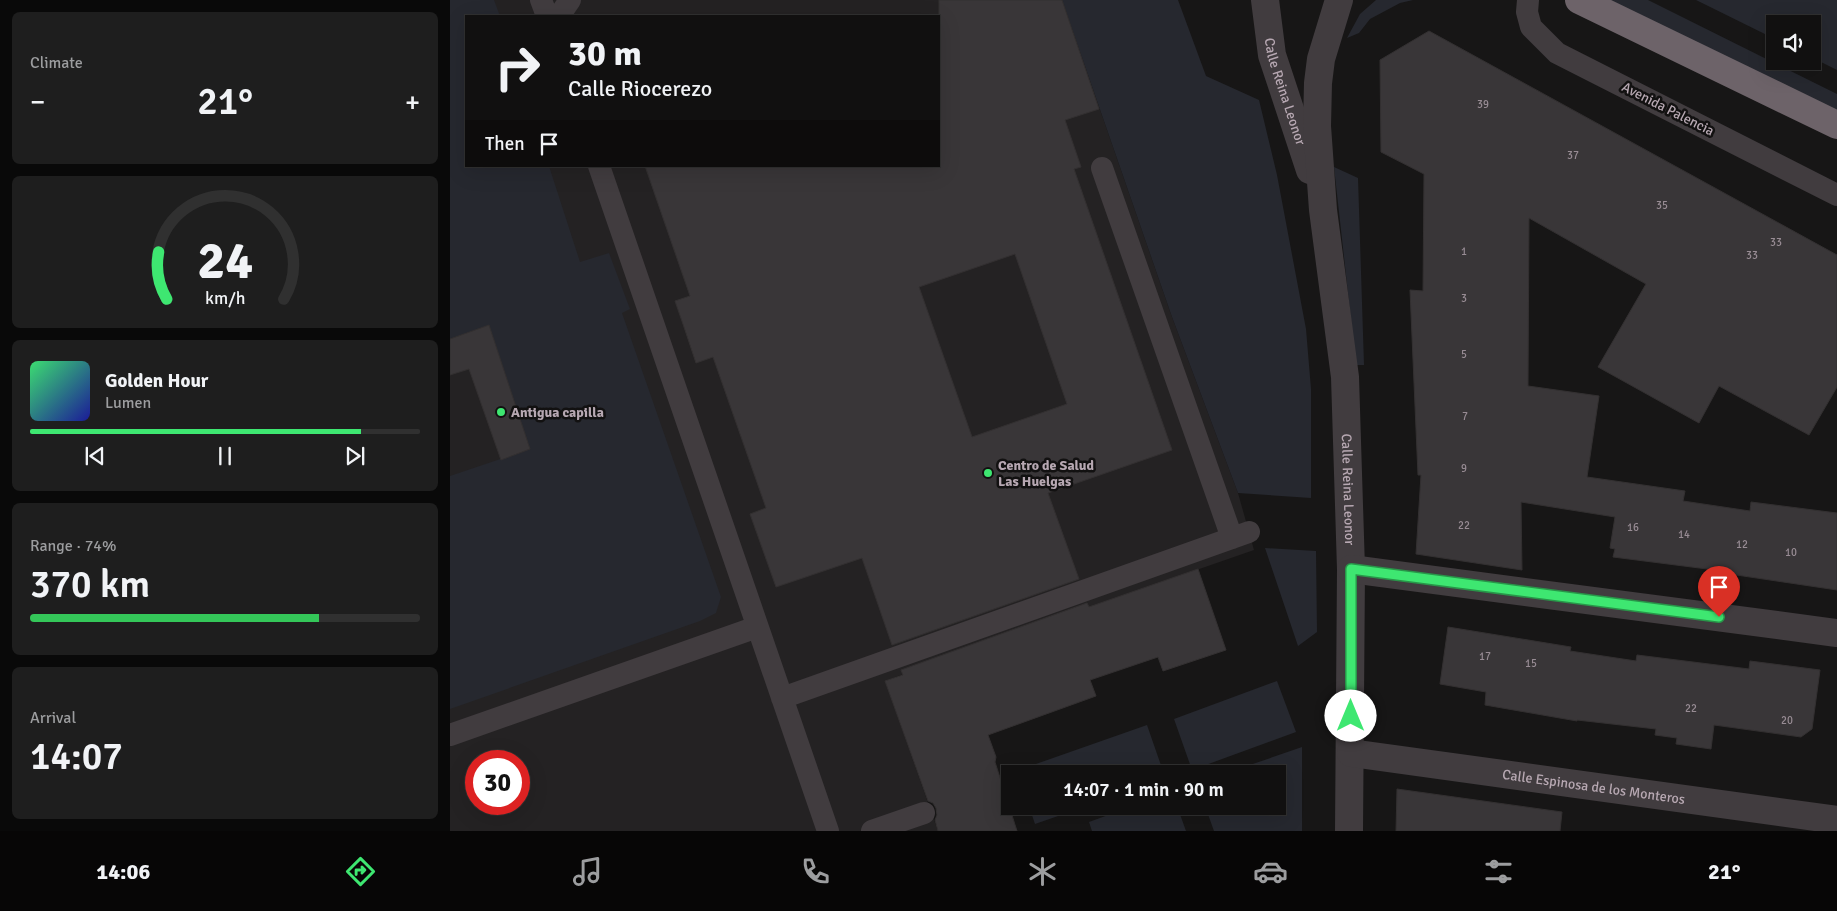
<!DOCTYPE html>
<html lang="en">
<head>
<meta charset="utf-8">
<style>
  :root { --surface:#111010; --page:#1e1e1e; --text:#f1f3f6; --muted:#9c9d9f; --line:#303030; --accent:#3ee771 }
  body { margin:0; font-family:Signika,sans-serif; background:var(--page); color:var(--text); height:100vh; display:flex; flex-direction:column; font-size:19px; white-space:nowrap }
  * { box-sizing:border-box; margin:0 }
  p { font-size:16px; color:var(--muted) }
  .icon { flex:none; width:28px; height:28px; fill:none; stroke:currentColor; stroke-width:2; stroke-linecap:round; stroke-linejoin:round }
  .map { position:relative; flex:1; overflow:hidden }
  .sheet { display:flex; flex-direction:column; gap:12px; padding:12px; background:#090909; width:450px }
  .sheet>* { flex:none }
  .guide { position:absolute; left:15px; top:15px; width:475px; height:152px; border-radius:0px; box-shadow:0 5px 20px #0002,0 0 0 1px var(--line); background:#111010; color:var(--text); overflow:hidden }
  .fabs { position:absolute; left:1316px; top:15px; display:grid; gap:10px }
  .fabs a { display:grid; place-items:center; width:55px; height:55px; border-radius:0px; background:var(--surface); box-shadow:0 5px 20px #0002,0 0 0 1px var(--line); font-size:25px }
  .speed { position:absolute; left:15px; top:750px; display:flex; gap:10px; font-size:25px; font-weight:700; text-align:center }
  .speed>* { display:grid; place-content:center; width:65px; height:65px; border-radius:50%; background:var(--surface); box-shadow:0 5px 20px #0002,0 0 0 1px var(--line); line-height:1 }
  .speed .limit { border:8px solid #d22; background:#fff; color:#111 }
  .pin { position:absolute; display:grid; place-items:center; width:42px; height:42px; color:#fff; margin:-51px -21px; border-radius:50% 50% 50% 0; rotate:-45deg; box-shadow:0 0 5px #0007 }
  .pin .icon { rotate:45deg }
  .me { position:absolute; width:55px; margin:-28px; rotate:0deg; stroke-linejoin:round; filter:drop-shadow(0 0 4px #0008) }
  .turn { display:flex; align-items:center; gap:18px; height:105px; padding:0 20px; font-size:22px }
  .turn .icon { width:65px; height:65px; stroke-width:2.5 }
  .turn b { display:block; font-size:35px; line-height:42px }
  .then { display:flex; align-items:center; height:48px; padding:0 20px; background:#0003; gap:10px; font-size:19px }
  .big { font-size:38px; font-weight:600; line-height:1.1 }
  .sheet .card { flex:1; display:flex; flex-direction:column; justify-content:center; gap:8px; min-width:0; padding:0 18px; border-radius:8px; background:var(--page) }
  .sheet .dial { align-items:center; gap:0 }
  .dial svg { height:130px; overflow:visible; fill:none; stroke:var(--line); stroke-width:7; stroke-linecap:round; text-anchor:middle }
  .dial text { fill:var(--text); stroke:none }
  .song { display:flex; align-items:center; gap:15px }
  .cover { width:60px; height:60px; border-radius:8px; background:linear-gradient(135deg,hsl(140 70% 55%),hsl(240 70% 35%)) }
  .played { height:5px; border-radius:2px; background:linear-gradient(90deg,var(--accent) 85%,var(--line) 85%) }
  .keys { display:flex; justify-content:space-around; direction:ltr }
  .heat { display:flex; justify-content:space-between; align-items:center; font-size:28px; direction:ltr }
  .charge { height:8px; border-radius:4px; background:linear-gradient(90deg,#34c759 74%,var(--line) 0) }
  .trip { position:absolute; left:551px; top:765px; width:285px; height:50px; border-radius:0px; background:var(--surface); box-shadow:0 5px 20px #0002,0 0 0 1px var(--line); font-weight:600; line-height:50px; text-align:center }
  .tabs { display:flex; height:80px; justify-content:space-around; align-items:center; background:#070606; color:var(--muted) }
  .tabs .icon { width:35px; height:35px }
  .tabs .current { color:var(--accent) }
  .tabs b { font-size:22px; color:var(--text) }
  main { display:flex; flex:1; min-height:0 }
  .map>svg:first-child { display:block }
</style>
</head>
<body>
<main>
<section class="sheet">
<div class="card"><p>Climate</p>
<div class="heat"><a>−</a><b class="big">21°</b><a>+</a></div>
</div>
<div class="card dial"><svg viewBox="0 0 100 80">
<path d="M14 69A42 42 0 1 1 86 69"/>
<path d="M14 69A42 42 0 0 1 9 40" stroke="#3ee771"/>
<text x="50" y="56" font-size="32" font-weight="700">24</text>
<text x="50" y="72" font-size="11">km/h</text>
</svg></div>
<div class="card">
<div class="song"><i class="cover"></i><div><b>Golden Hour</b><p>Lumen</p></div></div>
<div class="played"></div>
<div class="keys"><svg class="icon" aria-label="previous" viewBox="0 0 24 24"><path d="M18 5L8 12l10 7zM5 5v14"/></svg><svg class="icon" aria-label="pause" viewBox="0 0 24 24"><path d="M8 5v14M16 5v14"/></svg><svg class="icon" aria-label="next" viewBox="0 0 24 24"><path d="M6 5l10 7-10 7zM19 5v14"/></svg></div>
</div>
<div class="card"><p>Range · 74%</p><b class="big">370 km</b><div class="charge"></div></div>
<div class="card"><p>Arrival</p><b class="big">14:07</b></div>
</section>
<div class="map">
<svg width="1387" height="831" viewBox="0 0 1387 831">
  <rect width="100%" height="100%" fill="#171616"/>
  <path fill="#242223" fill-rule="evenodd" d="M0,0h612l110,317 66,176 16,57 -247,86 -122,45 53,150h-488zM16,16h473v150h-473zM26,761h43v43h-43z"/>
  <path fill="#26282f" d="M0,0h44l6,16h-34v150h83l31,96 29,-9 21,56 -8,4 99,284 -5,16 -16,8 -250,88v-233l80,-27 -41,-124 -39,14z
    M612,0h116l28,76 53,24 18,75 29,154 5,60v109l-73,-5 -66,-176z
    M926,0h37l-13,3 -30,16 -11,14 -12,5 13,-24z
    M1155,0h43l189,94v21z
    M1246,0h141v70l-24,-12 -1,-34h-37v15z
    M884,167l24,11 6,187h-8z
    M815,548l51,3 1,81 -19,14z
    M827,681l19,51 -104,38 -18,-51z
    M697,725l17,49h-147l-1,-3z
    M852,747v84h-88l-9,-25h73v-32h-54z
    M579,806h58l-52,18z
    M683,806h44l9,25h-94l-3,-9z"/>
  <path fill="#393638" stroke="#333031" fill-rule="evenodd" d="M489,0h123l37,109 -34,11 16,47 -7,2 98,281 -124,43 31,86 -187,66 -30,-87 -86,29 -26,-73 16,-6 -53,-151 -17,6 -11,-33 -10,-29 15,-5 -45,-130h294zM565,254l52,150 -95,33 -53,-150z
    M979,31l408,224v132l-28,48 -90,-49 -20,37 -101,-56 48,-83 -117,-66 -1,168 71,10 -12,81 98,14 -2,10 67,10 1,-9 86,11v77l-114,-17v-2l-110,-14 2,-8 -5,-1 5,-31 -94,-15 1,68 -106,-16 5,-79h-3l-8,-185 13,1 1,-117 -43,-22 -1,-92z
    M39,325l41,124 -29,11 -32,-91 -19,6v-36z
    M748,569l28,81 -63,21 -5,-14 -68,23 6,16 -108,39 8,22 -1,5 22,69h-79l-3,-11 2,-5 -1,-7 -3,-5 -5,-2 -43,-120 18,-6 -2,-5 186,-67 2,4z
    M998,627l123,20 -1,4 66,10 1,-6 112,14 1,-8 70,9 -8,59 -11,8 -87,-12 -3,24 -35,-5 1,-6 -22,-3 1,-6 -79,-9v1l-92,-16 1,-13 -46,-8z
    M947,789l165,23 -2,19h-164z"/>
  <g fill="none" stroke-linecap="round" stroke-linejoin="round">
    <path stroke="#413c3f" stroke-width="22" d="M91,0l6,16
      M1078,0l-1,12 4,15 26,26 280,142
      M109,16l11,-16
      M149,166l229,665
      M652,168l130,370
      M332,698l467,-166
      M0,735l307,-108
      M422,831l52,-18"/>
    <g stroke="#413c3f" stroke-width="28">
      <path id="s1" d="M815,0l7,55 38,115"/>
      <path id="s2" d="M889,0l-18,59 -3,24 -1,43 6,84 22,167 6,192 -2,262"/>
      <path d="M901,569l486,64"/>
      <path id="s3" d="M901,753l486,67"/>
    </g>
    <path stroke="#6d6369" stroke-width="28" d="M1129,0l258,125"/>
  </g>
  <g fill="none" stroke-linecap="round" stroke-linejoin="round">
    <defs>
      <path id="route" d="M901,716v-147l368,48"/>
    </defs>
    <use href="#route" stroke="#289649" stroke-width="12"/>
    <use href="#route" stroke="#3ee771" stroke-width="9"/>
  </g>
  <g fill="#3ee771" stroke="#121111" stroke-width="2">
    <circle cx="51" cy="412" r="5"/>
    <circle cx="538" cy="473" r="5"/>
  </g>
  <g text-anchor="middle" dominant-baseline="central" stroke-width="5" stroke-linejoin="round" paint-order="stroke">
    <g font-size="11" fill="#988c94">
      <text x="1033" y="104">39</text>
      <text x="1123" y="155">37</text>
      <text x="1212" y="205">35</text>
      <text x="1326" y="242">33</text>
      <text x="1014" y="251">1</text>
      <text x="1302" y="255">33</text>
      <text x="1014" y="298">3</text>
      <text x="1014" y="354">5</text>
      <text x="1015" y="416">7</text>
      <text x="1014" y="468">9</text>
      <text x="1014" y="525">22</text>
      <text x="1183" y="527">16</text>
      <text x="1234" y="534">14</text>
      <text x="1292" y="544">12</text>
      <text x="1341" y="552">10</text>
      <text x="1035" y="656">17</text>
      <text x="1081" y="663">15</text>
      <text x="1241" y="708">22</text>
      <text x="1337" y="720">20</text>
    </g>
    <g font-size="14" fill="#b7a8b2" stroke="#121111">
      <text stroke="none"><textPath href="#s1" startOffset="94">Calle Reina Leonor</textPath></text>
      <text transform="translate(1218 109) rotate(27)">Avenida Palencia</text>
      <text stroke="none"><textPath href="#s2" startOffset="494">Calle Reina Leonor</textPath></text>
      <text stroke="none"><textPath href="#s3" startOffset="245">Calle Espinosa de los Monteros</textPath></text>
    </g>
    <g font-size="14" font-weight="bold" fill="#b7a8b2" stroke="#121111" text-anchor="start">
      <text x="61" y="412">Antigua capilla</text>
      <text x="548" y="465">Centro de Salud<tspan x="548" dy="16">Las Huelgas</tspan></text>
    </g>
  </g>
</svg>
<div class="fabs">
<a><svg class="icon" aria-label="sound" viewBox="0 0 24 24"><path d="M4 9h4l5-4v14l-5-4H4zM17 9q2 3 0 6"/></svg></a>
</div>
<div class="speed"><div class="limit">30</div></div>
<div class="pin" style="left:1269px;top:617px;background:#d93025"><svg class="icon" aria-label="arrive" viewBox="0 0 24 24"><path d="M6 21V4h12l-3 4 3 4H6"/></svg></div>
<svg class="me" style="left:901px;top:716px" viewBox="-20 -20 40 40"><circle r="19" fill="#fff"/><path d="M0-13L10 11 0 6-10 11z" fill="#3ee771"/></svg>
<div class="trip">14:07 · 1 min · 90 m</div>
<div class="guide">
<div class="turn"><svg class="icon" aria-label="right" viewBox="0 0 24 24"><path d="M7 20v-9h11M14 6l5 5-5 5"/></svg><div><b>30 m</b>Calle Riocerezo</div></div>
<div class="then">Then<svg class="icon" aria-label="arrive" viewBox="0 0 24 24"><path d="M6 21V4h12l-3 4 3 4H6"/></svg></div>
</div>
</div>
</main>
<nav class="tabs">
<b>14:06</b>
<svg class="icon current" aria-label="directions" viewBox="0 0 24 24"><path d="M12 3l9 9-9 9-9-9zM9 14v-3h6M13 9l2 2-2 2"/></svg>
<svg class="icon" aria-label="music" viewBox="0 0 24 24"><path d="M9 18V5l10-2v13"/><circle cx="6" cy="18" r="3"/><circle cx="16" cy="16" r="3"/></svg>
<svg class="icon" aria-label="phone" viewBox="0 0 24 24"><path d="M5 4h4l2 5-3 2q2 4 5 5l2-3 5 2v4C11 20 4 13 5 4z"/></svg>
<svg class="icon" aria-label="climate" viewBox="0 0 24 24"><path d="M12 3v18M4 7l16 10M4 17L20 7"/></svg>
<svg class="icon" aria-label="car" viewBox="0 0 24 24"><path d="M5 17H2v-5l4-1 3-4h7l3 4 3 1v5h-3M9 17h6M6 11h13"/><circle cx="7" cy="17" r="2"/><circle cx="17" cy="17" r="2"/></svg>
<svg class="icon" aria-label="filters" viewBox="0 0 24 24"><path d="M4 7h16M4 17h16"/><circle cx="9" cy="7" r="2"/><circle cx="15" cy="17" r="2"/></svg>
<b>21°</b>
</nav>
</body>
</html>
